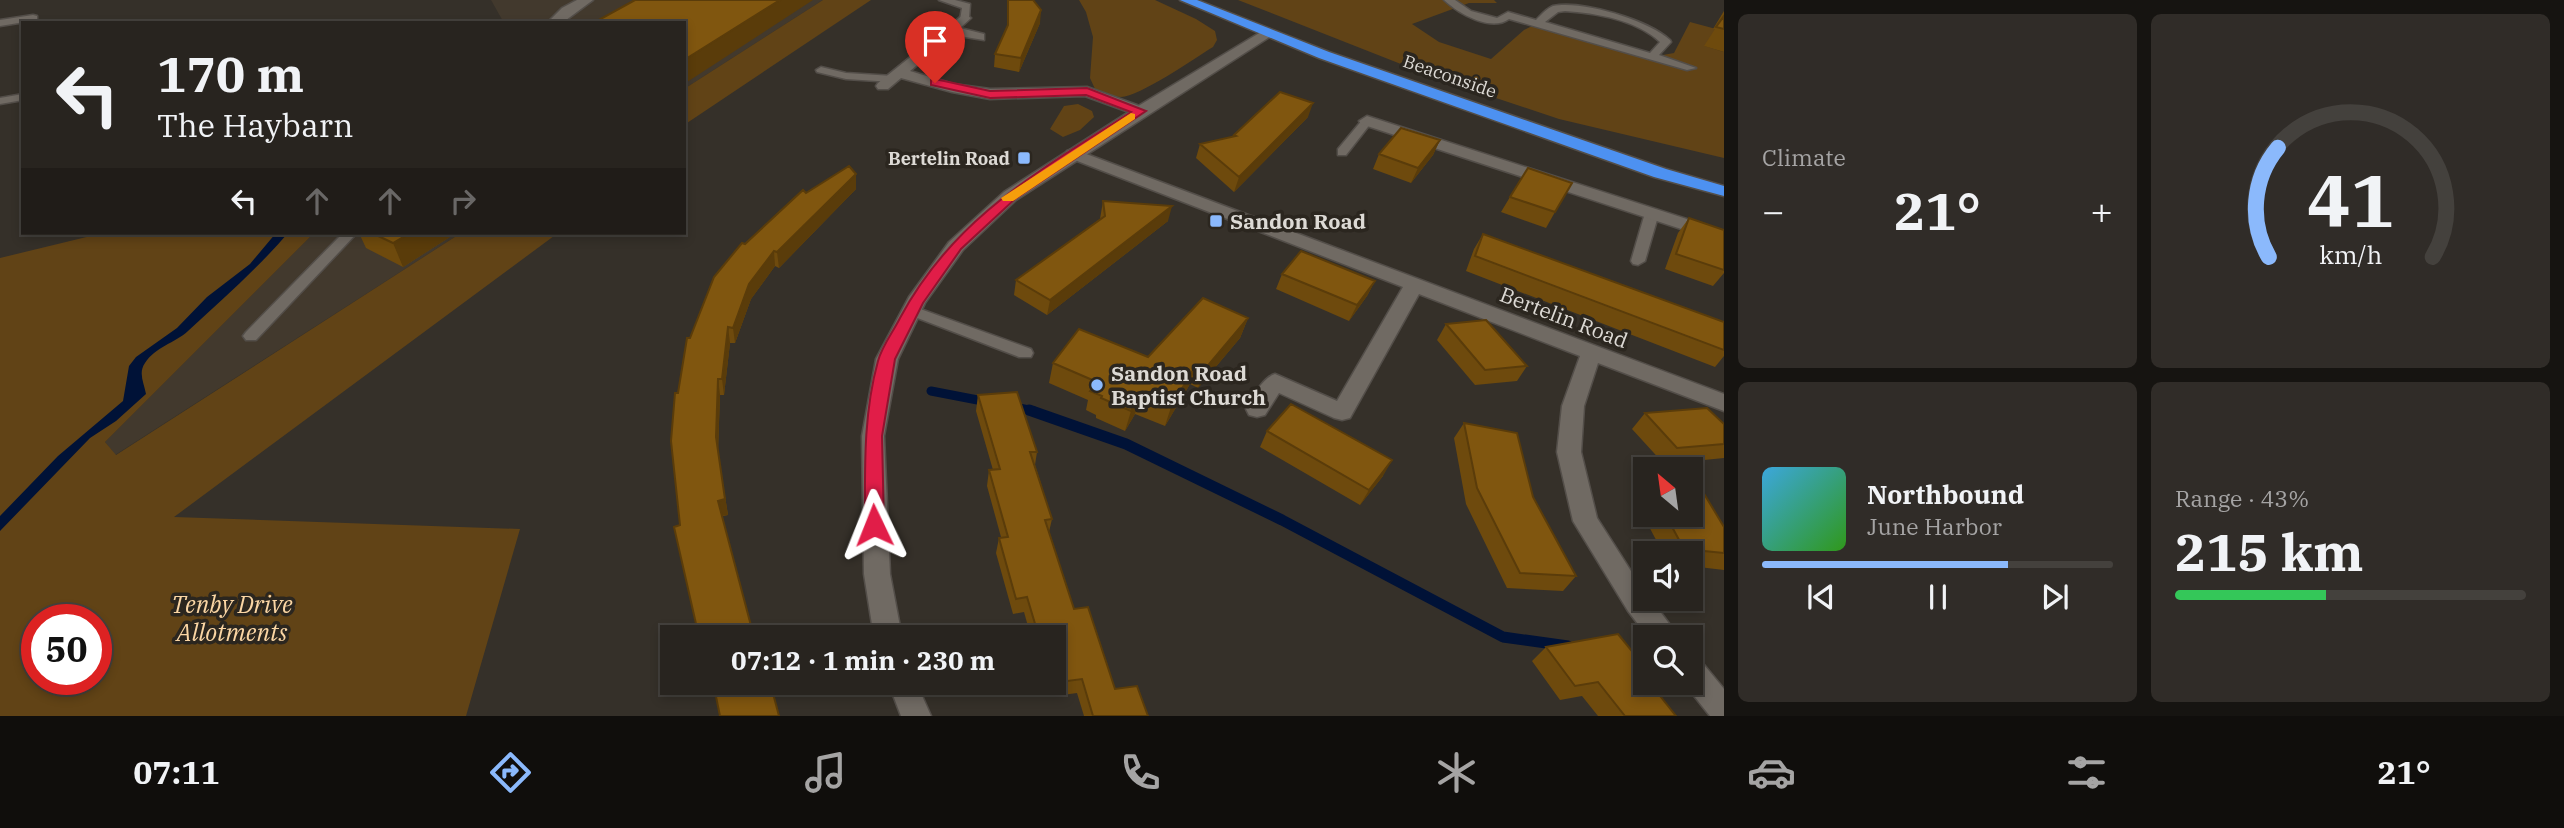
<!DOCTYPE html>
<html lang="en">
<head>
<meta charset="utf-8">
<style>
  :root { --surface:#28241f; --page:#302c28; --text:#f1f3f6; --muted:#a5a4a4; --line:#44413d; --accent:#8bb9fc }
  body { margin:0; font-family:"IBM Plex Serif",serif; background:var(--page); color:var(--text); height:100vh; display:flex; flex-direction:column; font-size:26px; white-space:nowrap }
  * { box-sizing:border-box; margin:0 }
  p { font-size:23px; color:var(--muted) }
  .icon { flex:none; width:38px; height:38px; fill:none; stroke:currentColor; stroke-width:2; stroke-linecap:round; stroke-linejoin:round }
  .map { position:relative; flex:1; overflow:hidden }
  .details { display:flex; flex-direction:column; gap:14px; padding:14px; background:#161411; width:840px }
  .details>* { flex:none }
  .top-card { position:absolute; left:21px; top:21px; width:665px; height:214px; border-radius:0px; box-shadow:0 4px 10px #0003,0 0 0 2px var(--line); background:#28241f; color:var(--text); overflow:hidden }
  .needle { width:46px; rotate:331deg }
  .fabs { position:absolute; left:1633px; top:457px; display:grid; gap:14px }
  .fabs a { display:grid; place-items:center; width:70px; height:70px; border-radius:0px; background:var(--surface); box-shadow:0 4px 10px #0003,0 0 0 2px var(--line); font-size:35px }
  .speed { position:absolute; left:21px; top:604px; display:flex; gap:14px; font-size:35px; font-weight:700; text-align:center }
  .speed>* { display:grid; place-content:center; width:91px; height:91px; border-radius:50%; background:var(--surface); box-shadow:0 4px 10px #0003,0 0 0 2px var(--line); line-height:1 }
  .speed .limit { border:10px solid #d22; background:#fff; color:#111 }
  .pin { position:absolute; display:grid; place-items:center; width:60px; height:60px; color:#fff; margin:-72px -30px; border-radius:50% 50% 50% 0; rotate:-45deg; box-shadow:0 0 7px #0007 }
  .pin .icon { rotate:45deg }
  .me { position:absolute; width:77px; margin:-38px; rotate:358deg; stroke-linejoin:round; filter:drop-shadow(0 0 5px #0008) }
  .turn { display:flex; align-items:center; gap:24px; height:147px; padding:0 21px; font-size:32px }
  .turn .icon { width:91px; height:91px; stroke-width:2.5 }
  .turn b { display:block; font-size:49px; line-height:60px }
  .lanes { display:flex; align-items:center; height:66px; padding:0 21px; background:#0003; justify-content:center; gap:35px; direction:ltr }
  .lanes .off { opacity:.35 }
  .big { font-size:52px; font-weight:800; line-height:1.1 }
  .details .widget { flex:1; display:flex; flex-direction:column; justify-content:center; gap:10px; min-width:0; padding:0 24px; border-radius:10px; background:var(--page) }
  .details .dial { align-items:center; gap:0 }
  .dial svg { height:182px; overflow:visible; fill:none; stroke:var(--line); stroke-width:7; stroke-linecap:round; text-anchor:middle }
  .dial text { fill:var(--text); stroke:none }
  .song { display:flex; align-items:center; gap:21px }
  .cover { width:84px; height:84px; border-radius:10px; background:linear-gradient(135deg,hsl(200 70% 55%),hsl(110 70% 35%)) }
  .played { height:7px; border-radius:4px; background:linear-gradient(90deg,var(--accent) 70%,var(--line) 70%) }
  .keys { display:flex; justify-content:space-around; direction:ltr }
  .heat { display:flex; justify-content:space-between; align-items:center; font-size:38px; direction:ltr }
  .charge { height:10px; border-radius:5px; background:linear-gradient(90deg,#34c759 43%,var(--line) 0) }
  .details .tiles { flex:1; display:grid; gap:14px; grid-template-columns:repeat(2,1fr) }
  .trip { position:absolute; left:660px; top:625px; width:406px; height:70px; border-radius:0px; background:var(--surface); box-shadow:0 4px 10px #0003,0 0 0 2px var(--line); font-weight:800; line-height:70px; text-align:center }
  .menu { display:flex; height:112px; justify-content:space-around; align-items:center; background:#100e0c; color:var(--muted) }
  .menu .icon { width:49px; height:49px }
  .menu .on { color:var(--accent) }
  .menu b { font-size:32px; color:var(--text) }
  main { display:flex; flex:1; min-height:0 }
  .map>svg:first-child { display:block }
</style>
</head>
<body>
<main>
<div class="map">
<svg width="1724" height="716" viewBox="0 0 1724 716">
  <rect width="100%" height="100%" fill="#353029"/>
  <path fill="#42392d" d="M491,0h332l-139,89v-66h-180z
    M314,233h147l-346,222 -10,-13z"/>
  <path fill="#614316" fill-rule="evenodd" d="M823,0h48l-187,125v-36z
    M1079,0h76l41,19 19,12 2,9 -4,7c-18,11 -74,50 -92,50 -9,0 -18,-4 -26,-8l-5,-11 3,-41 -7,-25z
    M1238,0h256l3,3h-28l-57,21 27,18 52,17 33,-29 14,-7 114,34 22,-4 16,-31 26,7 -11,17 19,6v106l-165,-39 -120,-40z
    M1078,104l14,7 2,6 -14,13 -17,7 -13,-8 14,-23z
    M103,233h211l-209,209 11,13 345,-222h97l-384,284 346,12 -54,187h-466v-458zM37,620h59v59h-59z"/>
  <path fill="#001237" d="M276,233h12c-31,36 -65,66 -100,98 -13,12 -33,16 -43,32 -7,10 -1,20 1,31l-30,27 -26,17 -90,93v-15l58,-60 65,-55 6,-35 7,-9 41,-29 30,-31 43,-33z"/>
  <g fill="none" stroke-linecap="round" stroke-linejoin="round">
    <path stroke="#001237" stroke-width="9" d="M931,391l57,11
      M1010,406l24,5"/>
    <path stroke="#001237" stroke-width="11" d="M1029,410l97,34 156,76 221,117 65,9"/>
    <defs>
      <path id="lane" d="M939,0h16l15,4 -1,14 -9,2 2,-12z
        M1444,0h11l16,11 26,7 11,-6 28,8c5,-5 10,-11 17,-14 29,-6 95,14 117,34l1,2 -12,13 37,13 -9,2 -178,-51c-18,13 -50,-5 -65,-19zM1565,11c31,2 72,9 95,31l-10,11 -105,-31 13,-10z
        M33,15l4,1v4l-37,6v-6z
        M821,67l25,6 47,3 6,3 -6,3 -47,-3 -29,-7 -1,-2z
        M23,94v6l-23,4v-6z
        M1367,117l4,2v4l-25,32h-8v-6l25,-30z
        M1652,209l7,4 -14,48 -7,4 -5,-1 -2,-3 14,-48z
        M343,233h14l-101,107h-10l-3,-4 3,-4z
        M912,306l119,43 2,4 -2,4h-12l-112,-43 -2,-3z"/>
      <path id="street" d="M577,0h16l-31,23h-15l15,-15z
        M964,14l7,4 -11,10 24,6v6l-31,-5 -43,36 43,13 37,5 97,-2 58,21 3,3 -8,5 -55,-20 -95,3 -38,-7 -51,-14 -13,11h-10l-2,-3 2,-3z
        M1367,116l357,115v12l-363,-119 -2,-3z
        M1073,149l651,245v17l-126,-48 -14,43 -3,46 16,66 48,75v5h5l29,39h-31l-20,-26 -55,-90 -16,-69 5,-46 18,-50 -161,-62 -69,124 -8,2 -8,-2 -55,-25 -14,22 -8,2 -8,-2 -3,-6c7,-12 16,-31 29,-35l62,27 66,-114 -336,-130 -2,-3 2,-3z
        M1690,656l10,4 24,29v27h-14l-27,-34h7z"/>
      <path id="secondary" d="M1266,29l5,1v6l-255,164 -53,50 -38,53 -27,56 -14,77 6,138 12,63h-28l-10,-63 -2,-138 14,-77 33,-62 40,-55 55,-50 131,-84z
        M888,682h28l15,34h-30z"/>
      <path id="highway" d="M1180,0h17l132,52 337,117 58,17v10l-70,-19 -335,-119z"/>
    </defs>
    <use href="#lane" stroke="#534e49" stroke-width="3"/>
    <use href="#street" stroke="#534e49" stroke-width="3"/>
    <use href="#secondary" stroke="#534e49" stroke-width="3"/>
    <use href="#highway" stroke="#534e49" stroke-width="3"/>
    <use href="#lane" fill="#706a63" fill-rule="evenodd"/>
    <use href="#street" fill="#706a63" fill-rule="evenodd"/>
    <use href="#secondary" fill="#706a63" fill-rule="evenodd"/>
    <use href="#highway" fill="#4d91f1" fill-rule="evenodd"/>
  </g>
  <path fill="#6e4a0d" d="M1007,0h26l7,23 -21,49 -25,-5 1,-13 12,-26z
    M1724,11v41l-20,-6 11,-17h-2z
    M1308,117l-74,75 -38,-34 4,-14 33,-7 1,-2z
    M1440,140l-7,15 -22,28 -38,-14 6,-15z
    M856,174v15l-77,79 -4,-2 -24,33 -16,44h-5l-6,52h-4l-2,57 10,63 -48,10 -2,-132 12,-55 55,-94 61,-51z
    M1510,197l45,15 -9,16 -45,-16z
    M1103,201l65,20 -121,94 -33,-20 2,-15 84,-61z
    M1689,218l35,12v43l-11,13 -48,-17 13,-36z
    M359,233h97l-53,34 -37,-19z
    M1483,234l241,88v34l-9,11 -249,-96 8,-22z
    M1282,274l93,7 -8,15 -18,25 -73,-32z
    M1248,318l-8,20 -42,50 -8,-4 -25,42 -30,-12 -10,17 -29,-13v-3l-10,-5 2,-10 -39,-17 4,-20 95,-6z
    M1446,324l81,42 -10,15 -42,4 -38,-45z
    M978,395l59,57 -2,13 17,54 -3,13 25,77 41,80 33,27h-64l-7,-23 -29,4 -4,-15h10v-45h-23l-7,-25 -11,2 -17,-61 3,-15 2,-1 -14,-51 2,-16h4l-17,-59z
    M1645,413l79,11v34l-60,6 -32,-35z
    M1464,423l112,153 -13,15 -56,-3 -41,-84 -12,-66z
    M1267,431l116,45 -23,29 -100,-58z
    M1645,492v22h45l34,13v43l-34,-4v-13h-27l-27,-51z
    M1546,647l99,20v8l-1,1 32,40h-78l-16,-20 -22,4 -28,-39z"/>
  <path fill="#5a3c0a" d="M780,0h33l-129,84v-24z
    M1041,10l-1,13 -21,49 2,-14z
    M1313,103l-5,14 -74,75 5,-15z
    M1440,140l-7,15 -22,28 7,-15z
    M856,174v15l-77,79 -2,-16z
    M1172,206l-4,15 -121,94 3,-15z
    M410,233h46l-53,34 -10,-24z
    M774,251l1,15 -24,33 -16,44 -2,-15 16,-44z
    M1375,281l-8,15 -18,25 8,-16z
    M1248,318l-8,20 -42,50 7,-19z
    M728,327l2,16 -6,52 -2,-16z
    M1196,365l-6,19 -25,42 6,-19z
    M718,379l2,16 -2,57 10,63 -8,1 -2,-15 -2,-64z
    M1141,394l-6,20 -10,17 6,-20z
    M1392,460l-9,16 -23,29 9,-15z"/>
  <path fill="#80560f" stroke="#5a3c0a" stroke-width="2" d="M635,0h145l-96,60v-37l-89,-1z
    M1008,0h25l8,10 -20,48 -26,-4 13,-29z
    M1724,16v13l-8,-2z
    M1280,92l33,11 -74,74 -39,-33 36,-8 -2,-1z
    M1401,128l39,12 -22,28 -39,-14z
    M849,166l7,8 -79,78 -3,-1 -25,33 -16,44 -5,-1 -6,52h-4l-2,58 9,62 -7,2 36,136h-55l-25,-110 6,-2 -9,-84 4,-48h3l9,-55h3l24,-61 28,-34 3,1 58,-54 3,3z
    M1528,168l44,15 -17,29 -45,-15z
    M1103,201l69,5 -122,94 -34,-20 89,-64z
    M1689,218l35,12v40l-48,-16z
    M372,233h38l-17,10z
    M1483,234l241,88v28l-249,-94z
    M1301,251l74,30 -18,24 -75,-31z
    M1203,298l45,20 -43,51 -9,-4 -25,42 -30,-13 -10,17 -30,-13 1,-2 -12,-5 7,-9 -44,-19 26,-34 69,28z
    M1486,320l41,46 -42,4 -39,-46z
    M1017,392l20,60h-7l22,67 -7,1 29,89 14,-2 27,82 22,-3 11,30h-55l-11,-37 -30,4 2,-1v-45h-15l-12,-40 -11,2 -17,-61 9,-1 -19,-67 11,-1 -22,-74z
    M1291,404l101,56 -23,30 -102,-59z
    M1707,408l17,16v20l-47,4 -32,-35z
    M1464,423l53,10 16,64 43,79 -56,-3 -43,-85z
    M1690,491l13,1 21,35v26l-40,-4 -19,-35h25z
    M1618,634l27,33v6h-4l4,5v4h4l27,34h-51l-27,-34 -23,4 -29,-39z
    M713,682h57l9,34h-59z"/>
  <path fill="#e11d48" stroke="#92132f" stroke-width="2" d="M935,79l55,12 97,-3 59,23 -131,88 -54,50 -38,54 -28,56 -13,77 2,89 -3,5 -7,3 -6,-3 -3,-5c0,-55 -2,-110 13,-164 4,-15 15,-29 22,-43 54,-101 138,-146 231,-206l-45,-17 -96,3 -59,-13v-5z"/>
  <path fill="#f59e0b" d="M1131,113l4,1v5l-122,82h-10l-2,-3z"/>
  <g fill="#8bb9fc" stroke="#2b261f" stroke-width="2.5">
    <rect x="1017" y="151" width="14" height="14" rx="3.5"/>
    <rect x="1209" y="214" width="14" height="14" rx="3.5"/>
    <circle cx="1097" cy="385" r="7"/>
  </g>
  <g text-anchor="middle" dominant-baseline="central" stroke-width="7" stroke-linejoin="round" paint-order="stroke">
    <g font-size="18" fill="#dddad5" stroke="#2b261f">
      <text transform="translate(1450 76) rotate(19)">Beaconside</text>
    </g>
    <g font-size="18" font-weight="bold" fill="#dddad5" stroke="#2b261f" text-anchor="end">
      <text x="1010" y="158">Bertelin Road</text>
    </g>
    <g font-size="21" font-weight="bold" fill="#dddad5" stroke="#2b261f" text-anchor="start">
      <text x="1230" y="221">Sandon Road</text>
      <text x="1111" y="373">Sandon Road<tspan x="1111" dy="24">Baptist Church</tspan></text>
    </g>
    <g font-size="21" fill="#dddad5" stroke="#2b261f">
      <text transform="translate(1564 317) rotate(21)">Bertelin Road</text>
    </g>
    <g font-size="24" font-style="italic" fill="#fbd6a4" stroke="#2b261f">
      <text x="232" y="604">Tenby Drive<tspan x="232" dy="28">Allotments</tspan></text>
    </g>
  </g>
</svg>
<div class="fabs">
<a><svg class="needle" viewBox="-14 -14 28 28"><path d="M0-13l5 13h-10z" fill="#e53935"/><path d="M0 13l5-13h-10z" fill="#a5a4a4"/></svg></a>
<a><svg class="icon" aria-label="sound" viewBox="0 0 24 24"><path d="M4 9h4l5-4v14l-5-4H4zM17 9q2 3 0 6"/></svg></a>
<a><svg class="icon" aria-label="search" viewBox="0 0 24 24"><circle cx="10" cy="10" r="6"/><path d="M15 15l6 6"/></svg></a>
</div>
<div class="speed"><div class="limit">50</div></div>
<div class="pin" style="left:935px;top:83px;background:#d93025"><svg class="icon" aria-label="arrive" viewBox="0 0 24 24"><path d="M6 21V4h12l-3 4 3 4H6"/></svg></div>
<svg class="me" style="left:874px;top:525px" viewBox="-20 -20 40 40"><path d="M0-17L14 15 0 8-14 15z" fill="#e11d48" stroke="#fff" stroke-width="4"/></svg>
<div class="trip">07:12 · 1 min · 230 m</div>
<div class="top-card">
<div class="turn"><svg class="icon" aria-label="left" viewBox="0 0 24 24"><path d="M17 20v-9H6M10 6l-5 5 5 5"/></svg><div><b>170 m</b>The Haybarn</div></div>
<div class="lanes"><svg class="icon" aria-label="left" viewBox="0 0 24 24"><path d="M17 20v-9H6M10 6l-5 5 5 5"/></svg><svg class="icon off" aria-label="ahead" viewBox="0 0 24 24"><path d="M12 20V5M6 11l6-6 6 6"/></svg><svg class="icon off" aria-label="ahead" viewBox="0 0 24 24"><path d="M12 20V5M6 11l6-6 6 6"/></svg><svg class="icon off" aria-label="right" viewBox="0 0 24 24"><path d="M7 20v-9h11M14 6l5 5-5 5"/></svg></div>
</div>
</div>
<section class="details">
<div class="tiles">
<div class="widget"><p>Climate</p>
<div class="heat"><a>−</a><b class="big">21°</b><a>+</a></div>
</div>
<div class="widget dial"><svg viewBox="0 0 100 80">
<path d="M14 69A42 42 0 1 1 86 69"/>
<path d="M14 69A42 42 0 0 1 18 21" stroke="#8bb9fc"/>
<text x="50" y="56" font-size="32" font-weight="700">41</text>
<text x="50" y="72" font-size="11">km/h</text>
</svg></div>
<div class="widget">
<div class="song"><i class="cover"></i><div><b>Northbound</b><p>June Harbor</p></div></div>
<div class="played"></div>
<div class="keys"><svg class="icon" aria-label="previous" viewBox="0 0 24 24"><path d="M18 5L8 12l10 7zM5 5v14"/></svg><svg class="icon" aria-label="pause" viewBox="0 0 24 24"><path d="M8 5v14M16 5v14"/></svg><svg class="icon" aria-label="next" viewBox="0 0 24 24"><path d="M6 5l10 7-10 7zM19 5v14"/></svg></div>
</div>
<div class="widget"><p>Range · 43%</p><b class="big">215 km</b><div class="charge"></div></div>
</div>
</section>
</main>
<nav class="menu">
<b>07:11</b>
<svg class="icon on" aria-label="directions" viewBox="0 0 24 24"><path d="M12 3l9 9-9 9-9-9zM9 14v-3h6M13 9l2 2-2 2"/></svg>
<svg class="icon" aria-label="music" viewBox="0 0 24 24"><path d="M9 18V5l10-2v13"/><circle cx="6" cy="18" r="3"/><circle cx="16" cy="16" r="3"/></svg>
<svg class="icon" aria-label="phone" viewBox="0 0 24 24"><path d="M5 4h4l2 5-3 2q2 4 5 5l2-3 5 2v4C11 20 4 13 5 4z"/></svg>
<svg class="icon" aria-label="climate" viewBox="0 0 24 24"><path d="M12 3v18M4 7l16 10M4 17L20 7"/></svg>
<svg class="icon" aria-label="car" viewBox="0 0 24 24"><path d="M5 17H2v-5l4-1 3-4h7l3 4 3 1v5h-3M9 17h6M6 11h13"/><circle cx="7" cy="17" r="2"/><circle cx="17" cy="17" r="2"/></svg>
<svg class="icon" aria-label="filters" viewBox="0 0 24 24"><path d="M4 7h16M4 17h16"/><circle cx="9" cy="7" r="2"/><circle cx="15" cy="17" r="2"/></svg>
<b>21°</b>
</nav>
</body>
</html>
